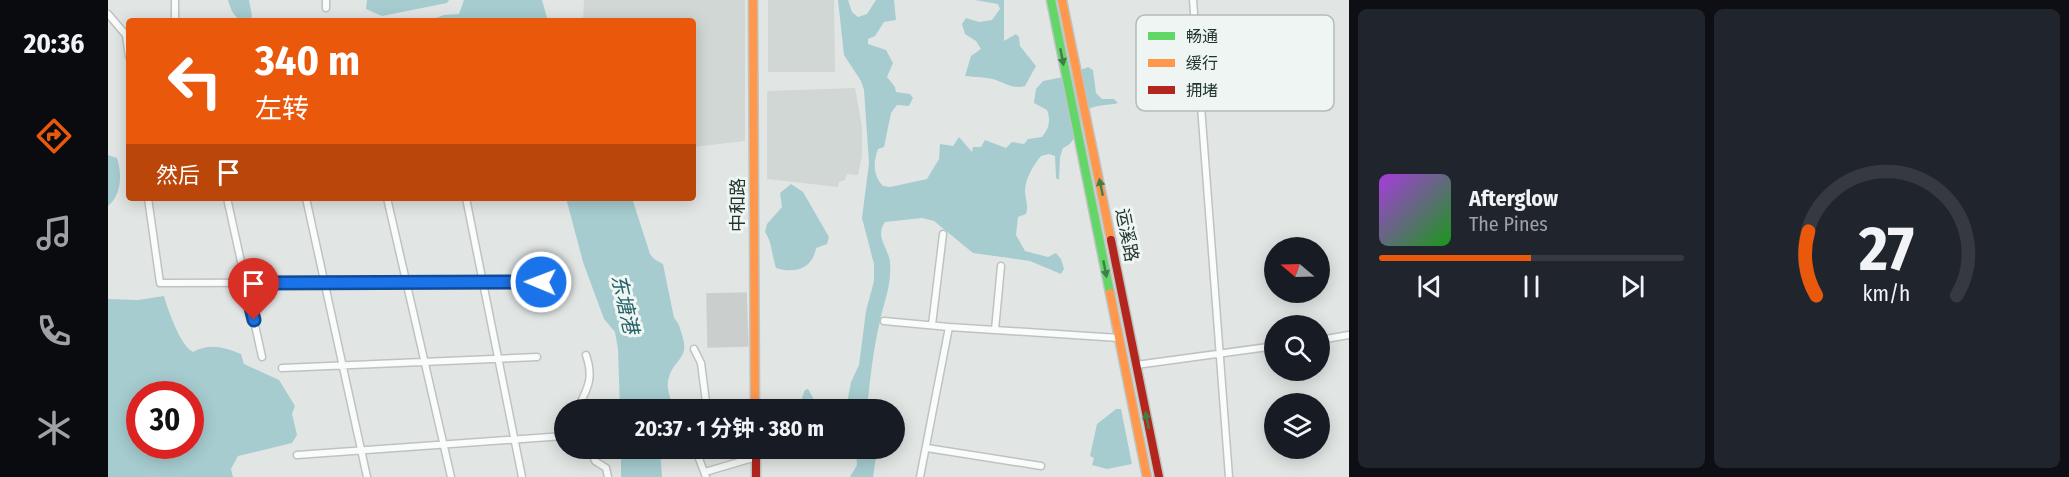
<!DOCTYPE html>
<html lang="zh">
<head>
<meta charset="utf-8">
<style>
  :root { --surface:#171b24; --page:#20242c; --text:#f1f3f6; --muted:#9ea1a6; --line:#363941; --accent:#ea580c }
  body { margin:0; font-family:"Fira Sans Condensed","Noto Sans SC",sans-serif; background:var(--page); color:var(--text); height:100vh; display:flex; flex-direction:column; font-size:22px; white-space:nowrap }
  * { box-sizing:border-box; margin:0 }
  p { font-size:20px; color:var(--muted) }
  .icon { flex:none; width:33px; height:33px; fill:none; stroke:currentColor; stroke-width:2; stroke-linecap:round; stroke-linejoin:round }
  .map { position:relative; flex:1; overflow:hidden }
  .side { display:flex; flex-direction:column; gap:9px; padding:9px; background:#0d0f14; width:720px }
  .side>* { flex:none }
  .banner { position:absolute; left:18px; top:18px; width:570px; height:183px; border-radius:6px; box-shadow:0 3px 15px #0003; background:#ea580c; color:#fff; overflow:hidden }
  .needle { width:39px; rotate:289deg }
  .buttons { position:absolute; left:1156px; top:237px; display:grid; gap:12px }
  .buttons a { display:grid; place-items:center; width:66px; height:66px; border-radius:50%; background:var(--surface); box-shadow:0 3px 15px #0003; font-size:30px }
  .speed { position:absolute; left:18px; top:381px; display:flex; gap:12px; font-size:30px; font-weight:700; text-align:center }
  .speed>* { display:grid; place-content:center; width:78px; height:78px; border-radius:50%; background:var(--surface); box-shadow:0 3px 15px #0003; line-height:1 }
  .speed .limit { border:9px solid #d22; background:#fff; color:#111 }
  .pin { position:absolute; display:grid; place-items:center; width:51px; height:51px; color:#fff; margin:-62px -26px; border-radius:50% 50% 50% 0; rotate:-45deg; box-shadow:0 0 6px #0007 }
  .pin .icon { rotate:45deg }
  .me { position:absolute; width:66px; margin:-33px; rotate:271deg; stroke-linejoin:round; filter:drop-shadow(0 0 4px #0008) }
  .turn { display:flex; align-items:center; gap:21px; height:126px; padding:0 30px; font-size:27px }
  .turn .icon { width:78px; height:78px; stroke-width:2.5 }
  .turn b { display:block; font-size:42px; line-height:51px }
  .then { display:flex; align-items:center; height:57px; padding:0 30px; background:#0003; gap:12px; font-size:22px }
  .side .widget { flex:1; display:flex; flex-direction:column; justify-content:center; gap:9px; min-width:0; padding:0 21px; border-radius:9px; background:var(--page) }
  .side .dial { align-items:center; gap:0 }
  .dial svg { height:156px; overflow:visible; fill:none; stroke:var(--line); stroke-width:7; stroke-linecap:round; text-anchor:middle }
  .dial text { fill:var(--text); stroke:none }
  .song { display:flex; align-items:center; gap:18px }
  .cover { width:72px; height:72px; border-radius:9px; background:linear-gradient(135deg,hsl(280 70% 55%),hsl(120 70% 35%)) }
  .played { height:6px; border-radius:3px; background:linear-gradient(90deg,var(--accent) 50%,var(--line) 50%) }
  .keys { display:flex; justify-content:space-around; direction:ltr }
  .side .tiles { flex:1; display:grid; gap:9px; grid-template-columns:repeat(2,1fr) }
  .trip { position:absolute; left:446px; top:399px; width:351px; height:60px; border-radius:30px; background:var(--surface); box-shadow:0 3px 15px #0003; font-weight:700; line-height:60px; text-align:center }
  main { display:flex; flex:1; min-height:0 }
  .dock { display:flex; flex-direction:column; width:108px; justify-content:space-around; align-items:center; background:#090b0e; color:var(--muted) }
  .dock .icon { width:42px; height:42px }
  .dock .selected { color:var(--accent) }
  .dock b { font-size:27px; color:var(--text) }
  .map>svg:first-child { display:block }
</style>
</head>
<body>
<main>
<nav class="dock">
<b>20:36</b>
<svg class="icon selected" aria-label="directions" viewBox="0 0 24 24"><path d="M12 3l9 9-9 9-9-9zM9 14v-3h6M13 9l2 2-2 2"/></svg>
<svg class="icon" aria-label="music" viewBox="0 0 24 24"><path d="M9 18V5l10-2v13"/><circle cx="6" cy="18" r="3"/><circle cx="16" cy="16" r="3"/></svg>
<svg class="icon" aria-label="phone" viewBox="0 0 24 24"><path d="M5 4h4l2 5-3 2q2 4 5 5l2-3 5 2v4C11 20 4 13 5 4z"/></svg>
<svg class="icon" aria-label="climate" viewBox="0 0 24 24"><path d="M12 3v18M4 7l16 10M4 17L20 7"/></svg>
</nav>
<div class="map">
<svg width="1241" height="477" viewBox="0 0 1241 477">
  <rect width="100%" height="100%" fill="#e1e6e4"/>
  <path fill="#d0d7d4" d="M476,0h161v141l-52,6v-126h-110z
    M660,0h66l1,72h-67z
    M747,88l7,39v29l-4,19 -11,-1 -2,6 -6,2 -1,5 -71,-8v-88z"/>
  <path fill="#a6ccd0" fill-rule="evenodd" d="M120,0h21l3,16 -2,5c-15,0 -18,-8 -22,-21z
    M259,0h82l-2,3 -65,13 -16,-7z
    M356,0h78l6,21h-52l-1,-2 -67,2 16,-6 15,-1z
    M730,0h10l4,12 6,5 9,-3 9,-14h18l2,20 -12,2 -9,14 -7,3v5l18,6 7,13 -6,14 8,10 1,5 14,2 3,4 -4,8 -12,-1 -6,8 -7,34 -6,2c-5,14 -5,26 5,37l7,1 37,-8 12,-20 1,-15 13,2 6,-9 13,15 1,-5h8l4,-7 21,8 6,-6 12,2 4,-5 14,-2c7,-9 9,-16 5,-27l-13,-7 2,-14 7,-8 20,-4 25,-10 5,3 3,23 6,6h12l4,4c-10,3 -26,1 -33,9 -11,13 -5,29 -22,36l-3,9 -1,23 -3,-2 -1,-22 -6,-2 -8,2c-8,10 -15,21 -16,34 0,10 4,15 1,24l-8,3 -2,18 9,16 23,6 8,-4 5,6 3,10 -3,5 -31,-13 -57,-8 -39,-32 -12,-3 -37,4c-9,13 0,22 4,35 2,5 1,13 1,18 -1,17 -7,30 -10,46 -7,29 -10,59 -13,88h-21l5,-27 8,-17 7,-54 8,-30v-17l-12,-46 7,-55 -5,-73 -3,-9 -17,-26z
    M867,0h29v41l12,-7 3,3 1,9 16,20 -11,20c-11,3 -19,-2 -29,-6 -9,-3 -22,-3 -31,-4l6,-20 10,-7 -5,-8 -11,-7 -3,-10 4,-6 13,4 13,-2 8,-11 -2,-5z
    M0,155l9,3c5,15 5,37 -9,48z
    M683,184l12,8 26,45 -2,7 -11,4c-3,21 -22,26 -40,20 -4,-12 -4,-26 -11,-36l2,-8 15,-17 -2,-14z
    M458,198h66l18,56 4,5 9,5 11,54c5,5 6,10 8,17 8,24 -7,23 -13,42 -4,11 2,23 6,32h-55l-2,-60 -3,-17 -11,-13 -21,-57z
    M56,296c4,14 16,49 29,56 17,-9 30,-5 48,2l3,10 35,16 16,26 -3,8 5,21 -5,8 -54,13 -7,13 2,8h-125v-178l30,1zM32,394h50v52h-50z
    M700,389l9,16 6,2 6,-5h10l-1,7h-63l25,-6 5,-13z
    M1008,409h5l11,55 -25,5 -15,-4 2,-7 -4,-2 7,-32z
    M513,449h39l2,28h-41z
    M748,449l21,1 -4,27h-23l7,-12z"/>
  <path fill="#cacfcd" stroke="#cacfcd" stroke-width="1.5" d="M638,293l2,53 -40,1 -1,-53z"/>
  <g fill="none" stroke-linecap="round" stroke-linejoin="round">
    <defs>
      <path id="street" d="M67,0v21
        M218,0v8
        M1085,0l36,477
        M0,14l18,21 3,22
        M40,198l12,85 381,-1
        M119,198l35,159
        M198,198l61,279
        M279,198l64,279
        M358,198l56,279
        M776,321l65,6 170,11
        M824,325l11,-91
        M887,330l6,-64
        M1212,340l29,-5
        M586,349l7,14 6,47
        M1028,365l139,-19
        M174,368l255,-11
        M469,410c11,-22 17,-32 9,-55
        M482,448l5,13 11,7 2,9
        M587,448l11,29
        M819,448l114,18
        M189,455l267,-19
        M597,472l51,-15
        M812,477l29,-150"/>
      <path id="fast" d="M943,0l59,293"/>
      <path id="slow" d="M645,0l2,410
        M954,0l49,240
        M1002,293l37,184"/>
      <path id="jam" d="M1003,240l48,237
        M648,448v29"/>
    </defs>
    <use href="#street" stroke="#bec3c1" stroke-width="9"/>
    <use href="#fast" stroke="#bec4c1" stroke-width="11"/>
    <use href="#slow" stroke="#bec4c1" stroke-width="11"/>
    <use href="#jam" stroke="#bec4c1" stroke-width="11"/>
    <use href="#street" stroke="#fafbfb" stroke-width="6"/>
    <use href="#fast" stroke="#63d668" stroke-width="8"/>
    <use href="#slow" stroke="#ff974d" stroke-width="8"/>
    <use href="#jam" stroke="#b3261e" stroke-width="8"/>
  </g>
  <defs><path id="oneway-solid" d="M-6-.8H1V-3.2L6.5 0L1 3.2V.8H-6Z" transform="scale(1.5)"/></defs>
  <g fill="#3f7e49">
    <use href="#oneway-solid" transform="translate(954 57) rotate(79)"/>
    <use href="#oneway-solid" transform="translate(993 187) rotate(-102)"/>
    <use href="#oneway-solid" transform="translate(997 269) rotate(79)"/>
    <use href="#oneway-solid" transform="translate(1039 420) rotate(-101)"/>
  </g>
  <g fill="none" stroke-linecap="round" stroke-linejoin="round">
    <defs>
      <path id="route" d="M146,320l-9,-37 296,-1"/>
    </defs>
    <use href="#route" stroke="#114b97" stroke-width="15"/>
    <use href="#route" stroke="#1a73e8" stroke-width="10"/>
  </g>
  <g text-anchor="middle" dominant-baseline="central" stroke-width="6" stroke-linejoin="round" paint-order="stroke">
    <g font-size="18" fill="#223630" stroke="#eff5f2">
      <text transform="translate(630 205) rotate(-90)">中和路</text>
      <text transform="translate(1019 235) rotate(79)">运溪路</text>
    </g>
    <g font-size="20" font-style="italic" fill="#24616a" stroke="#eff5f2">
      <text transform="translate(517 304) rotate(77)">东塘港</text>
    </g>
  </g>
  <rect x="1028" y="15" width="198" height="96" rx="9" fill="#eff5f2" stroke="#b2bcb8" stroke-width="1.5"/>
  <rect x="1040" y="32" width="27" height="8" fill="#63d668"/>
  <rect x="1040" y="59" width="27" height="8" fill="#ff974d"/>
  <rect x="1040" y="86" width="27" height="8" fill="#b3261e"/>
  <g font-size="16" fill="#223630">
    <text x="1078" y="42">畅通</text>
    <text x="1078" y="69">缓行</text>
    <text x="1078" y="96">拥堵</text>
  </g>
</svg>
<div class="buttons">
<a><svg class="needle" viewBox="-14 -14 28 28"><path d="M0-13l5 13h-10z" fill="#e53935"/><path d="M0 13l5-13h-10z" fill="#9ea1a6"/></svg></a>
<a><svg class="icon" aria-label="search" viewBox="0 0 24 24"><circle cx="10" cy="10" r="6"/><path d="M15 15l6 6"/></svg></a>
<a><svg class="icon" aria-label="layers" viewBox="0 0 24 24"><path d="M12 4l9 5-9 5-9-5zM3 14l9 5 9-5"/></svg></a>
</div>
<div class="speed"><div class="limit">30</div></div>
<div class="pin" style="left:146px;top:320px;background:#d93025"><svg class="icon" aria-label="arrive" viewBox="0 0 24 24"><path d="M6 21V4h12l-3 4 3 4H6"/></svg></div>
<svg class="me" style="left:433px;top:282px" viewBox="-20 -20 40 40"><circle r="17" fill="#1a73e8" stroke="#fff" stroke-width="3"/><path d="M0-11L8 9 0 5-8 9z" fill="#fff"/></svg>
<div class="trip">20:37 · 1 分钟 · 380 m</div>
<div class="banner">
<div class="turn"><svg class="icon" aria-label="left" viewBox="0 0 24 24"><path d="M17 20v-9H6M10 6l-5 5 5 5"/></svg><div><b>340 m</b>左转</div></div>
<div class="then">然后<svg class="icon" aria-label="arrive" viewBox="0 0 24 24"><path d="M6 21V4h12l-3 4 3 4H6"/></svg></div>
</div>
</div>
<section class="side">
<div class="tiles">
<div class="widget">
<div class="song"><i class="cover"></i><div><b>Afterglow</b><p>The Pines</p></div></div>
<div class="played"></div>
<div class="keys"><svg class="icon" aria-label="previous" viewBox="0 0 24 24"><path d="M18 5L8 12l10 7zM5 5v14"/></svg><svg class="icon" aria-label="pause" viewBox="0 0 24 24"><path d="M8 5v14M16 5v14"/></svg><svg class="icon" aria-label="next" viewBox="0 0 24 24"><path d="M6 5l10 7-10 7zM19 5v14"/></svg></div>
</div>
<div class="widget dial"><svg viewBox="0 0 100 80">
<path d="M14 69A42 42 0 1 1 86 69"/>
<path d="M14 69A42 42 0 0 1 10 36" stroke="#ea580c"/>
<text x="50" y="56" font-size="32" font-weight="700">27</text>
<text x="50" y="72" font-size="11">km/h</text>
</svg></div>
</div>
</section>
</main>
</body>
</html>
